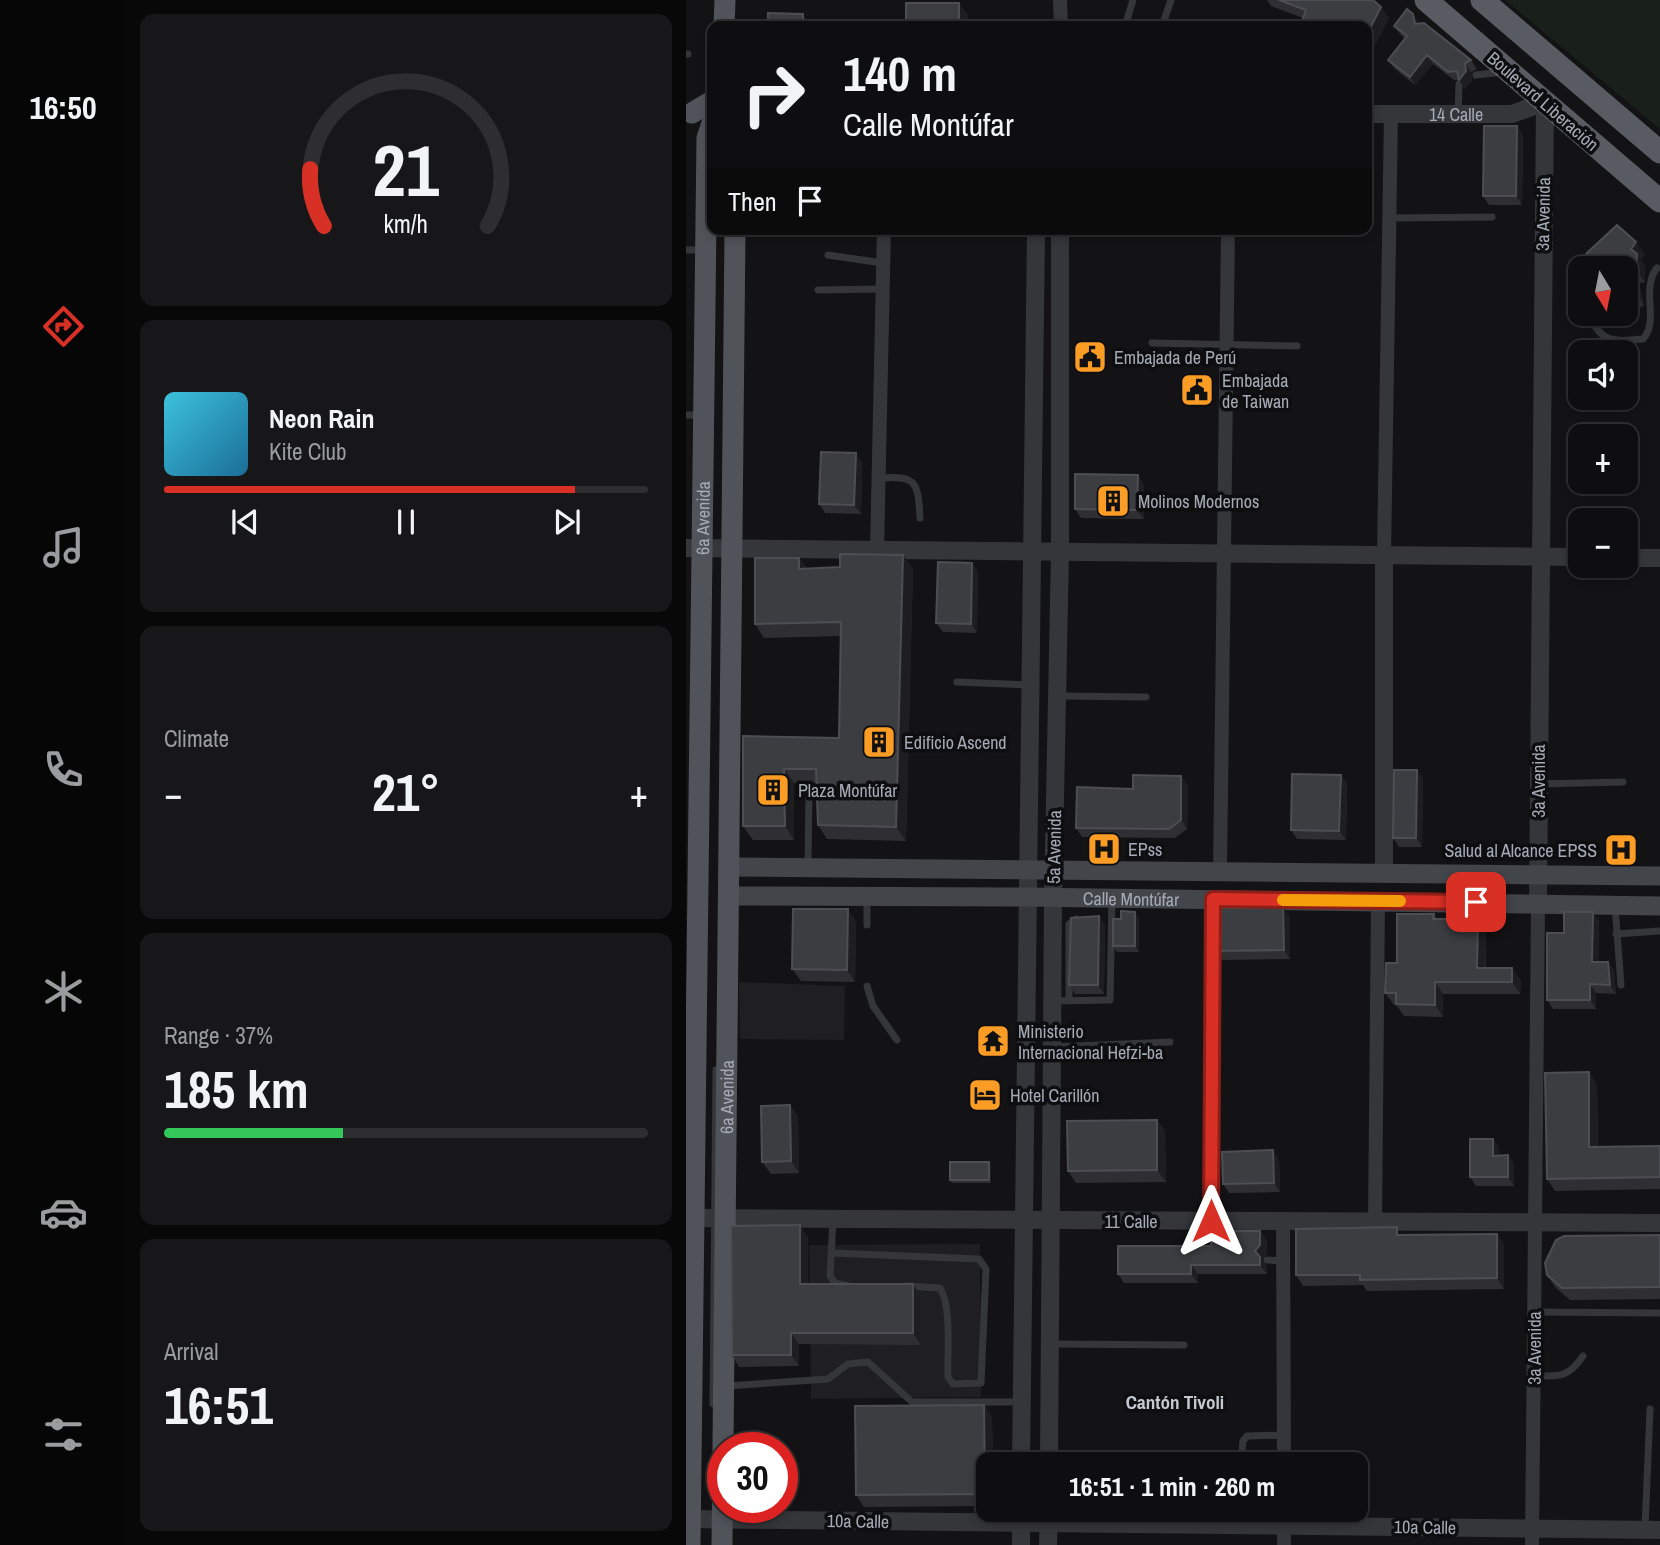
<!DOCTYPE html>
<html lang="en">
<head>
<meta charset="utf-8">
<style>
  :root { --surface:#0e0e10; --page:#171719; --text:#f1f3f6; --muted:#9b9c9f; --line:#2e2e30; --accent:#d93025 }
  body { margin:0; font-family:"Archivo Narrow",sans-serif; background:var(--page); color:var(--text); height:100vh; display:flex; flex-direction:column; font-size:26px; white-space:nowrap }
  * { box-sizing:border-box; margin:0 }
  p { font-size:23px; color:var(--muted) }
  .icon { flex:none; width:38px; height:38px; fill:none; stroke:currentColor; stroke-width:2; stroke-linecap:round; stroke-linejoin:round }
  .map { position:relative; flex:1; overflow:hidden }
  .sheet { display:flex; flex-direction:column; gap:14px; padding:14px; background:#080809; width:560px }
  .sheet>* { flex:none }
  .top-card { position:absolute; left:21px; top:21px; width:665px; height:214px; border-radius:14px; box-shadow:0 4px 10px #0003,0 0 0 2px var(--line); background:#0e0e10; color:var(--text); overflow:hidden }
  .needle { width:46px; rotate:170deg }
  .fabs { position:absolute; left:882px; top:256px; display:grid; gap:14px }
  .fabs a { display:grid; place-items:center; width:70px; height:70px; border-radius:14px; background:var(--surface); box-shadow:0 4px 10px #0003,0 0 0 2px var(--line); font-size:35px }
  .speed { position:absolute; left:21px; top:1432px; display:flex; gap:14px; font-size:35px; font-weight:700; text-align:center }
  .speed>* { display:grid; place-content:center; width:91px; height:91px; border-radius:50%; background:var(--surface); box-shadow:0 4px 10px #0003,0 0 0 2px var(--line); line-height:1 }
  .speed .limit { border:10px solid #d22; background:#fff; color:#111 }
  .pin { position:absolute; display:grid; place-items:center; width:60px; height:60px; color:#fff; margin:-30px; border-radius:14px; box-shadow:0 4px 10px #0006 }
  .me { position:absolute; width:77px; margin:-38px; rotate:0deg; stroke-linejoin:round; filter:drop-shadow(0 0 5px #0008) }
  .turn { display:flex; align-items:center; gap:24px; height:147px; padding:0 21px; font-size:32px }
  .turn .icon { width:91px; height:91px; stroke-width:2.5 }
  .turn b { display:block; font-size:49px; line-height:60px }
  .then { display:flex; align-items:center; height:66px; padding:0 21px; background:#0003; gap:14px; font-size:26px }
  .big { font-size:52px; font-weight:700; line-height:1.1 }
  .sheet .tile { flex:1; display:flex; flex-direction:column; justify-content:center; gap:10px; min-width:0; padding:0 24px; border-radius:14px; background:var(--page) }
  .sheet .dial { align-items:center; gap:0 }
  .dial svg { height:182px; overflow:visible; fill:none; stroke:var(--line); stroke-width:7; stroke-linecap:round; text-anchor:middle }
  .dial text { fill:var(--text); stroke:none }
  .song { display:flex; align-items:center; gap:21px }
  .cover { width:84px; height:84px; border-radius:10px; background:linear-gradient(135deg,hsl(190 70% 55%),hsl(200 70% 35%)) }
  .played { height:7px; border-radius:4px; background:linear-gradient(90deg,var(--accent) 85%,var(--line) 85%) }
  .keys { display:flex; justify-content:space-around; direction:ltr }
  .heat { display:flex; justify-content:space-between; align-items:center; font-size:38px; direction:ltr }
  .charge { height:10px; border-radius:5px; background:linear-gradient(90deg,#34c759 37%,var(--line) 0) }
  .trip { position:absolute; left:290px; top:1452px; width:392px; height:70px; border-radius:14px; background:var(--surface); box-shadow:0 4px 10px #0003,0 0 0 2px var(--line); font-weight:700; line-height:70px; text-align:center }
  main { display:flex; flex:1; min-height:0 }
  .dock { display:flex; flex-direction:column; width:126px; justify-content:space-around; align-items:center; background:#060606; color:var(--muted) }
  .dock .icon { width:49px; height:49px }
  .dock .on { color:var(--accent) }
  .dock b { font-size:32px; color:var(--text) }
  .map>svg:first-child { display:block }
</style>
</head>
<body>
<main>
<nav class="dock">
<b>16:50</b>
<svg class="icon on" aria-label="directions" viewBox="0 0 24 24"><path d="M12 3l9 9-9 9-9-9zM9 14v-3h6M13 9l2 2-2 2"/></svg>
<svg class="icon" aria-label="music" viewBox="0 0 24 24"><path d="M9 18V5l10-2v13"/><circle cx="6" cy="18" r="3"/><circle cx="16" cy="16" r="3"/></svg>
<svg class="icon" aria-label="phone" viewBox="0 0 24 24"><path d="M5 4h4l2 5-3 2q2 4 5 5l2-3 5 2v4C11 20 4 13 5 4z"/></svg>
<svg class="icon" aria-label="climate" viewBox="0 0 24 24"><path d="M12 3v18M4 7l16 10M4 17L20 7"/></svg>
<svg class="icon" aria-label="car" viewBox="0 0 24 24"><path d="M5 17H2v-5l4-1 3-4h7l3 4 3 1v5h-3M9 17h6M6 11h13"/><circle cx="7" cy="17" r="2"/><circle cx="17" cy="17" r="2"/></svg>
<svg class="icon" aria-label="filters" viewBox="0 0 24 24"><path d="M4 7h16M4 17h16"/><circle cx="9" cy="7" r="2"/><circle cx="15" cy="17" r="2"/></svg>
</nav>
<section class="sheet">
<div class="tile dial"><svg viewBox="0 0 100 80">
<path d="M14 69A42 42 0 1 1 86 69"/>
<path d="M14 69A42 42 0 0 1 8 44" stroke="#d93025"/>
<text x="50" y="56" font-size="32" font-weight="700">21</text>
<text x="50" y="72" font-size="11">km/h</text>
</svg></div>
<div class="tile">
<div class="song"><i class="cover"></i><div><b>Neon Rain</b><p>Kite Club</p></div></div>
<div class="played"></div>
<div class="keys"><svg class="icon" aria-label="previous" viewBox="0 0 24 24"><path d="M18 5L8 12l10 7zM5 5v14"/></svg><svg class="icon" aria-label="pause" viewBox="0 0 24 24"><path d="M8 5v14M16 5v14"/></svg><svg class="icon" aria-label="next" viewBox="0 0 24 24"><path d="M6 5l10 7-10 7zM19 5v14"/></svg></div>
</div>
<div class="tile"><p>Climate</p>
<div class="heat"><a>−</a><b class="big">21°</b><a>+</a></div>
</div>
<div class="tile"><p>Range · 37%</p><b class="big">185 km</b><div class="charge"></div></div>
<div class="tile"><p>Arrival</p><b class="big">16:51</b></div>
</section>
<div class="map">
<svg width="974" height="1545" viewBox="0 0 974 1545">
  <rect width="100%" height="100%" fill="#131315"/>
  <path fill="#1f1f22" d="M53,982l106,4 -1,54 -104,-1z
    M294,1244l1,153 -170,2 -2,-154z"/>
  <path fill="#192019" d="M819,0h155v129z"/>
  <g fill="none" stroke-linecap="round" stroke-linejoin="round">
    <path stroke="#34363a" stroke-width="7" d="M439,26l8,-26
      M476,26l9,-26
      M0,54h2
      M790,75l27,-3
      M772,114l1,-30
      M704,218l102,-1
      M0,250h16
      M142,255l55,8
      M892,288l2,5
      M132,290l64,-1
      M902,313c13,30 24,29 55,26 17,-18 -3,-50 14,-71
      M466,343l145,3
      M0,415h14
      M193,478c38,-3 39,4 41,40
      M271,682l71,3
      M373,696l87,1
      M853,784l84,-2
      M122,867l1,-77
      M929,906l6,79
      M181,925v-29
      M930,934l44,-3
      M181,986l6,20 24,34
      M366,1001l58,-1 2,-101
      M383,1001v-77l7,-5
      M367,1047l117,-5
      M147,1220l-3,56 5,7 14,3
      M146,1253l147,6 7,10 -5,114 -28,1 -5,-7c-1,-23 4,-71 -8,-89l-34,-2
      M581,1260l16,1
      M849,1312l125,1
      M365,1344l133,1
      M848,1376c26,0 34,2 49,-20
      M40,1386l102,-7 20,-15 20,-2 44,40h109
      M27,1404l3,-334
      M555,1465l2,-24 4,-5 37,-1
      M959,1529l5,-120"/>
    <path stroke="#34363a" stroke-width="14" d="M374,0l1,26
      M191,550l7,-321
      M698,555l7,-441
      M534,871l8,-642
      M525,1221l2,-322
      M597,1221l1,244
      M689,1222l3,-321
      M598,1545v-35
      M846,1545l6,-641"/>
    <g stroke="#34363a" stroke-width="18">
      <path id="s1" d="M681,114h145l33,-12 -7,802"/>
      <path d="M0,548l894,9"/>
      <path d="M940,558h34"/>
      <path d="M698,873v-318"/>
      <path d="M0,1218l974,5"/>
      <path d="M335,1465l15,-1236"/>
      <path d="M363,1465l4,-567 7,-346v-323"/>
      <path d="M0,1519l974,11"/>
      <path d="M335,1545v-35"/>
      <path d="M362,1545l1,-35"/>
    </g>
    <g stroke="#42454a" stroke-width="19">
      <path d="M44,867l930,9"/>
      <path id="s2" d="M43,896l297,1 634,9"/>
    </g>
    <g stroke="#505359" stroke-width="21">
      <path d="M38,26l1,-26"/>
      <path d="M6,113l20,-12"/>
      <path id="s3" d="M4,1545l17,-1407 5,-15"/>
      <path id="s4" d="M36,1545l13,-1316"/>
    </g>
    <path stroke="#585c62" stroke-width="23" d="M740,0l234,201
      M796,0l178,152"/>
  </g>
  <path fill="#2f2f33" d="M581,0h106l8,7 8,11 -19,37 4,14 -6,17h-1v-60l-64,-8 -32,-12z
    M733,23l52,37 6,9 -6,3 1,8 -7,9 -6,-9h-5l-21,-16 -18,21 -21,-17 -6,-8 17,-21 -5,-5 -6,-8z
    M831,126l6,9 -1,70h-33l-6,-9z
    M959,254l-4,6 4,6v16l-6,1 5,22 -15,11 2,11 -22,1 -8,-12 25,-3v-45z
    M176,462l-1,52 -36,-1 -6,-9z
    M458,484v35l-63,-1 -6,-9z
    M113,558l7,10 107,1 -7,272 -79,-2 -9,-14 -2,-42h-22v57h-41l-10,-14v-90l96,2 2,-102 -77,2 -9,-14z
    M286,563l6,9 -1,61 -34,-1 -7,-9z
    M655,775l6,9 -1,56 -49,-1 -6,-9z
    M495,776l7,9 -1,44 -12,9 -93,-1 -6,-9 57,-39z
    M737,779l-1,68h-23l-6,-9z
    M907,912l6,9v41h9l6,9 2,23 -20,-1v16h-43l-6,-9 17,-67z
    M748,914l3,5 49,12v37l35,12 -1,14h-77v23l-39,-1 -8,-11h-2l-9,-12 12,-30z
    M413,916l6,9 -1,69h-29l-6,-9z
    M604,916v43l-68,1 -6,-9z
    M453,918v34h-22l-4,-6z
    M170,921l-1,61 -54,-1 -9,-12z
    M911,1084l1,62h62v43l-105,2 -8,-12z
    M104,1105l8,12 1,56 -28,1 -9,-12z
    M471,1120l8,11 1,51 -90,1 -8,-12z
    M807,1139l6,9v8l9,-1 6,9v22h-38l-6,-9z
    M593,1159l1,33 -51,1 -6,-9z
    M305,1165v18h-39l-2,-3z
    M574,1231l7,9v14l-5,5 5,7v8h-69v9h-74l-6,-9 93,-28 6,-9z
    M811,1234l7,10v45l-137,2 -4,-6 -60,1 -7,-11 106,-40z
    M974,1235v64l-90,1 -15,-13 -8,-12z
    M122,1237v47h105l8,12v49l-122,-1v22l-60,1 -7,-12z
    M298,1405l8,12 1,48h-4v41l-125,1 -8,-12z"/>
  <path fill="#1e1e21" d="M273,3l9,12 -1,11h-8z
    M695,7l8,11 -19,37 4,14 -6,17 -1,-1v-51z
    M117,14l7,9v3h-7z
    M727,14l6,9 -4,1z
    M741,55l6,9 -18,21 -5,-8z
    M779,63l6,9 1,8 -7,9 -6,-9z
    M831,126l6,9 -1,70 -6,-9z
    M950,242l9,12 -4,6 4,6v16l-9,-12 -5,-21z
    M945,272l8,11 5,22 -8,-12z
    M940,311l3,5 2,11 -9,-12v-2h4z
    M170,453l6,9 -1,52 -7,-9z
    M452,475l6,9v35l-7,-9z
    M217,555l10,14 -7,272 -10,-14z
    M113,558l9,14 -9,-3z
    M286,563l6,9 -1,61 -6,-9z
    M98,769l10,14v57l-9,-14z
    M731,770l6,9 -1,68 -6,-9z
    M655,775l6,9 -1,56 -7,-9z
    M495,776l7,9 -1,44 -6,-9z
    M597,907l7,9v43l-6,-9z
    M162,909l8,12 -1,61 -8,-12z
    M449,912l4,6v34l-4,-6z
    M907,912l6,9v50l-7,-9z
    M413,916l6,9 -1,69 -6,-9z
    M792,919l8,12 -1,49 -8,-12z
    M922,962l6,9 2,23 -6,-9z
    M826,968l9,12 -1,14 -8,-12z
    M749,982l8,12v23l-8,-12z
    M904,984l6,9v16l-6,-9z
    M903,1072l8,12 1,74 -9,-11z
    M104,1105l8,12 1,56 -8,-12z
    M471,1120l8,11 1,51 -9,-12z
    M807,1139l6,9v17l-6,-9z
    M587,1150l6,9 1,33 -6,-9z
    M822,1155l6,9v22l-6,-9z
    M303,1162l2,3v18l-2,-3z
    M114,1225l8,12v59l-8,-12z
    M574,1231l7,9v14l-5,5 5,7v8l-7,-9 -5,-14z
    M811,1234l7,10v45l-7,-11z
    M505,1265l7,9v9l-7,-9z
    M227,1284l8,12v49l-8,-12z
    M105,1333l8,11v22l-8,-11z
    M298,1405l8,12 1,48h-4v35l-4,-6z"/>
  <path fill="#3b3d41" stroke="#4c4e53" stroke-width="2" d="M593,0h94l8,7 -14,27v-8h-67l6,-16z
    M220,3h53v23h-53z
    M721,9l6,5 2,10 9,-1 47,37 -6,3 1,8 -7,9 -2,-9 -9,1 -21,-17 -17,22 -22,-17 19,-24 -13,-10z
    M82,13l35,1v12h-35z
    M798,126h33l-1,70h-33z
    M931,225l19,17 -5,7 6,5 -1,16 -5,2 5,21 -10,7v-32h-44v-8l5,-7z
    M915,313h21v2l-21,1z
    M135,452l35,1 -2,52 -35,-1z
    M389,474l63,1 -1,35 -62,-1z
    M154,554l63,1 -7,272 -78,-2 -2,-56h-32l1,57h-42v-90l96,2 2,-116 -86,2v-66h44v11l41,-2z
    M252,562l34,1 -1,61 -35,-1z
    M708,770h23l-1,68h-23z
    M606,774l49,1 -2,56 -48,-1z
    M447,775l48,1v44l-12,9 -93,-1 1,-41 56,2z
    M597,907l1,43 -68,1v-43z
    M107,909h55l-1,61 -55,-1z
    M435,911l14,1v34h-22v-27h8z
    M878,912h29l-1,50h16l2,23 -20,-1v16h-43v-67h17z
    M711,914h37l-1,5h45l-1,49h35v14h-77v23l-39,-1v-11h-11l1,-30h11z
    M413,916l-1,69h-29l2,-67z
    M903,1072v75l71,-1v31l-113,2 -2,-106z
    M104,1105l1,56 -29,1 -1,-56z
    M471,1120v50l-89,1 -1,-50z
    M784,1139h23v17l15,-1v22h-38z
    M587,1150l1,33 -51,1 -1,-32z
    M264,1162h39v18h-39z
    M114,1225v59h113v49h-122v22h-59l-1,-129z
    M711,1227v8l100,-1v44l-137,2v-5h-64v-46z
    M525,1231l6,6 7,-6h36v14l-5,6 5,6v8h-69v9h-73v-28h93z
    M974,1235v52l-98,1 -15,-13 -2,-12 11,-23 8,-4z
    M298,1405l1,89 -129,1 -1,-89z
    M84,1444v3h-38v-2z"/>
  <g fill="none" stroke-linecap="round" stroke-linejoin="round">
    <defs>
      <path id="route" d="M525,1221l2,-322 263,3"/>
    </defs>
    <use href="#route" stroke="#8d1f18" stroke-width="18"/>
    <use href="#route" stroke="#d93025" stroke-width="12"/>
    <path stroke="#f59e0b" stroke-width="12" d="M597,900l117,1"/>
  </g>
  <defs>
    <symbol id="civic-square" viewBox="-11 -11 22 22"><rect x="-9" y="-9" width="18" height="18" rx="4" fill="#fb9c25" stroke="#0e0e10"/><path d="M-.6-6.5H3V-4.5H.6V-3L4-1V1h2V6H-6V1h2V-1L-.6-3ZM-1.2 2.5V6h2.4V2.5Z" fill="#111"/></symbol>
    <symbol id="building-square" viewBox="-11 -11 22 22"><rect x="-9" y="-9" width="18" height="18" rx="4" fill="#fb9c25" stroke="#0e0e10"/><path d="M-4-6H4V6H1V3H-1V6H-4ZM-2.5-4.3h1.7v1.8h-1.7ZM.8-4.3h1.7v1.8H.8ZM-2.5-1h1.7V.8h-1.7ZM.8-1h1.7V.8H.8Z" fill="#111"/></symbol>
    <symbol id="hospital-square" viewBox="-11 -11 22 22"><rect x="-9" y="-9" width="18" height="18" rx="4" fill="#fb9c25" stroke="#0e0e10"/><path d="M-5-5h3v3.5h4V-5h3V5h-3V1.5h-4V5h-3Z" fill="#111"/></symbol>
    <symbol id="temple-square" viewBox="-11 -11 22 22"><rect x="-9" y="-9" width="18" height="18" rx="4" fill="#fb9c25" stroke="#0e0e10"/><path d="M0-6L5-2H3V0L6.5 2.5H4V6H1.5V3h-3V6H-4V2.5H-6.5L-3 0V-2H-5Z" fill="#111"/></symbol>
    <symbol id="hotel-square" viewBox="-11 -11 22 22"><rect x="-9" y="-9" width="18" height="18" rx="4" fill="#fb9c25" stroke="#0e0e10"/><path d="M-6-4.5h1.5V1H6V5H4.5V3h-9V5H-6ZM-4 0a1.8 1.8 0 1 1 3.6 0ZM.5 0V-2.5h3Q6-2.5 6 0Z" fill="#111"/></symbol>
  </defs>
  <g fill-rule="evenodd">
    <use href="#civic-square" x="385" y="338" width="38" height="38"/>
    <use href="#civic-square" x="492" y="371" width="38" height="38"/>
    <use href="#building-square" x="408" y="482" width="38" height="38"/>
    <use href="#building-square" x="174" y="723" width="38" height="38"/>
    <use href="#building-square" x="68" y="771" width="38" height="38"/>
    <use href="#hospital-square" x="399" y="830" width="38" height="38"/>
    <use href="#hospital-square" x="916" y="831" width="38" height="38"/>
    <use href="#temple-square" x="288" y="1022" width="38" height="38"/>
    <use href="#hotel-square" x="280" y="1076" width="38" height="38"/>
  </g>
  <g text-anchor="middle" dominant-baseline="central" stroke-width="7" stroke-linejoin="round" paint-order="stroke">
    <g font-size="18" fill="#a4abb6" stroke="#0e0e10">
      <text transform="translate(857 101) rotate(41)">Boulevard Liberación</text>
      <text stroke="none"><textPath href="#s1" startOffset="89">14 Calle</textPath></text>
      <text transform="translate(857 214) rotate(-89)">3a Avenida</text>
      <text stroke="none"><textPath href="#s3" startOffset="1027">6a Avenida</textPath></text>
      <text transform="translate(852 781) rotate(-90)">3a Avenida</text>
      <text transform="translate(368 847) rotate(-89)">5a Avenida</text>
      <text stroke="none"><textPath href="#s2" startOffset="402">Calle Montúfar</textPath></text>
      <text stroke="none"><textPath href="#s4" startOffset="448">6a Avenida</textPath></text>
      <text x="445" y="1221">11 Calle</text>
      <text transform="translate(848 1348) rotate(-90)">3a Avenida</text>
      <text transform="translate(172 1521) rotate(1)">10a Calle</text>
      <text transform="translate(739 1527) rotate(1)">10a Calle</text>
    </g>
    <g font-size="18" fill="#a4abb6" stroke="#0e0e10" text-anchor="start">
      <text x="428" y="357">Embajada de Perú</text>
      <text x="536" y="380">Embajada<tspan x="536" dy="21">de Taiwan</tspan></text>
      <text x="452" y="501">Molinos Modernos</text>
      <text x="218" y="742">Edificio Ascend</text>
      <text x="112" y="790">Plaza Montúfar</text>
      <text x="442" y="849">EPss</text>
      <text x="911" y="850" text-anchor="end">Salud al Alcance EPSS</text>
      <text x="332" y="1031">Ministerio<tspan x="332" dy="21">Internacional Hefzi-ba</tspan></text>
      <text x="324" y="1095">Hotel Carillón</text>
    </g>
    <g font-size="19" font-weight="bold" fill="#c5cad2" stroke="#0e0e10">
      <text x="489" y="1402">Cantón Tivoli</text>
    </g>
  </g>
</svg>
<div class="fabs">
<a><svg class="needle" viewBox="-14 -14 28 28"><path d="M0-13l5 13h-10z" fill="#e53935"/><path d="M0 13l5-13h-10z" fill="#9b9c9f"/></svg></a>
<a><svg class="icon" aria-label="sound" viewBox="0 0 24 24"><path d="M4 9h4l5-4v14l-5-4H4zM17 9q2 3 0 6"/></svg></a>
<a>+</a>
<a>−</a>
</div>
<div class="speed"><div class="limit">30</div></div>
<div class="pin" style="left:790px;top:902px;background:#d93025"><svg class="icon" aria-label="arrive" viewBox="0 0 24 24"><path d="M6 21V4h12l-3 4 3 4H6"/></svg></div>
<svg class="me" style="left:525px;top:1221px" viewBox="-20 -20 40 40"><path d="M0-17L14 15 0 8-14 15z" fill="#d93025" stroke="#fff" stroke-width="4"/></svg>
<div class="trip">16:51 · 1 min · 260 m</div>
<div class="top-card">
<div class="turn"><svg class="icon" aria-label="right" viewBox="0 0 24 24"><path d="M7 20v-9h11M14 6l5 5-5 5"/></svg><div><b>140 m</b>Calle Montúfar</div></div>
<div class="then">Then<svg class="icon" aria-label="arrive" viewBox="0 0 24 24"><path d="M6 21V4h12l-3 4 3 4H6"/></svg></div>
</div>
</div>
</main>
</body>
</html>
